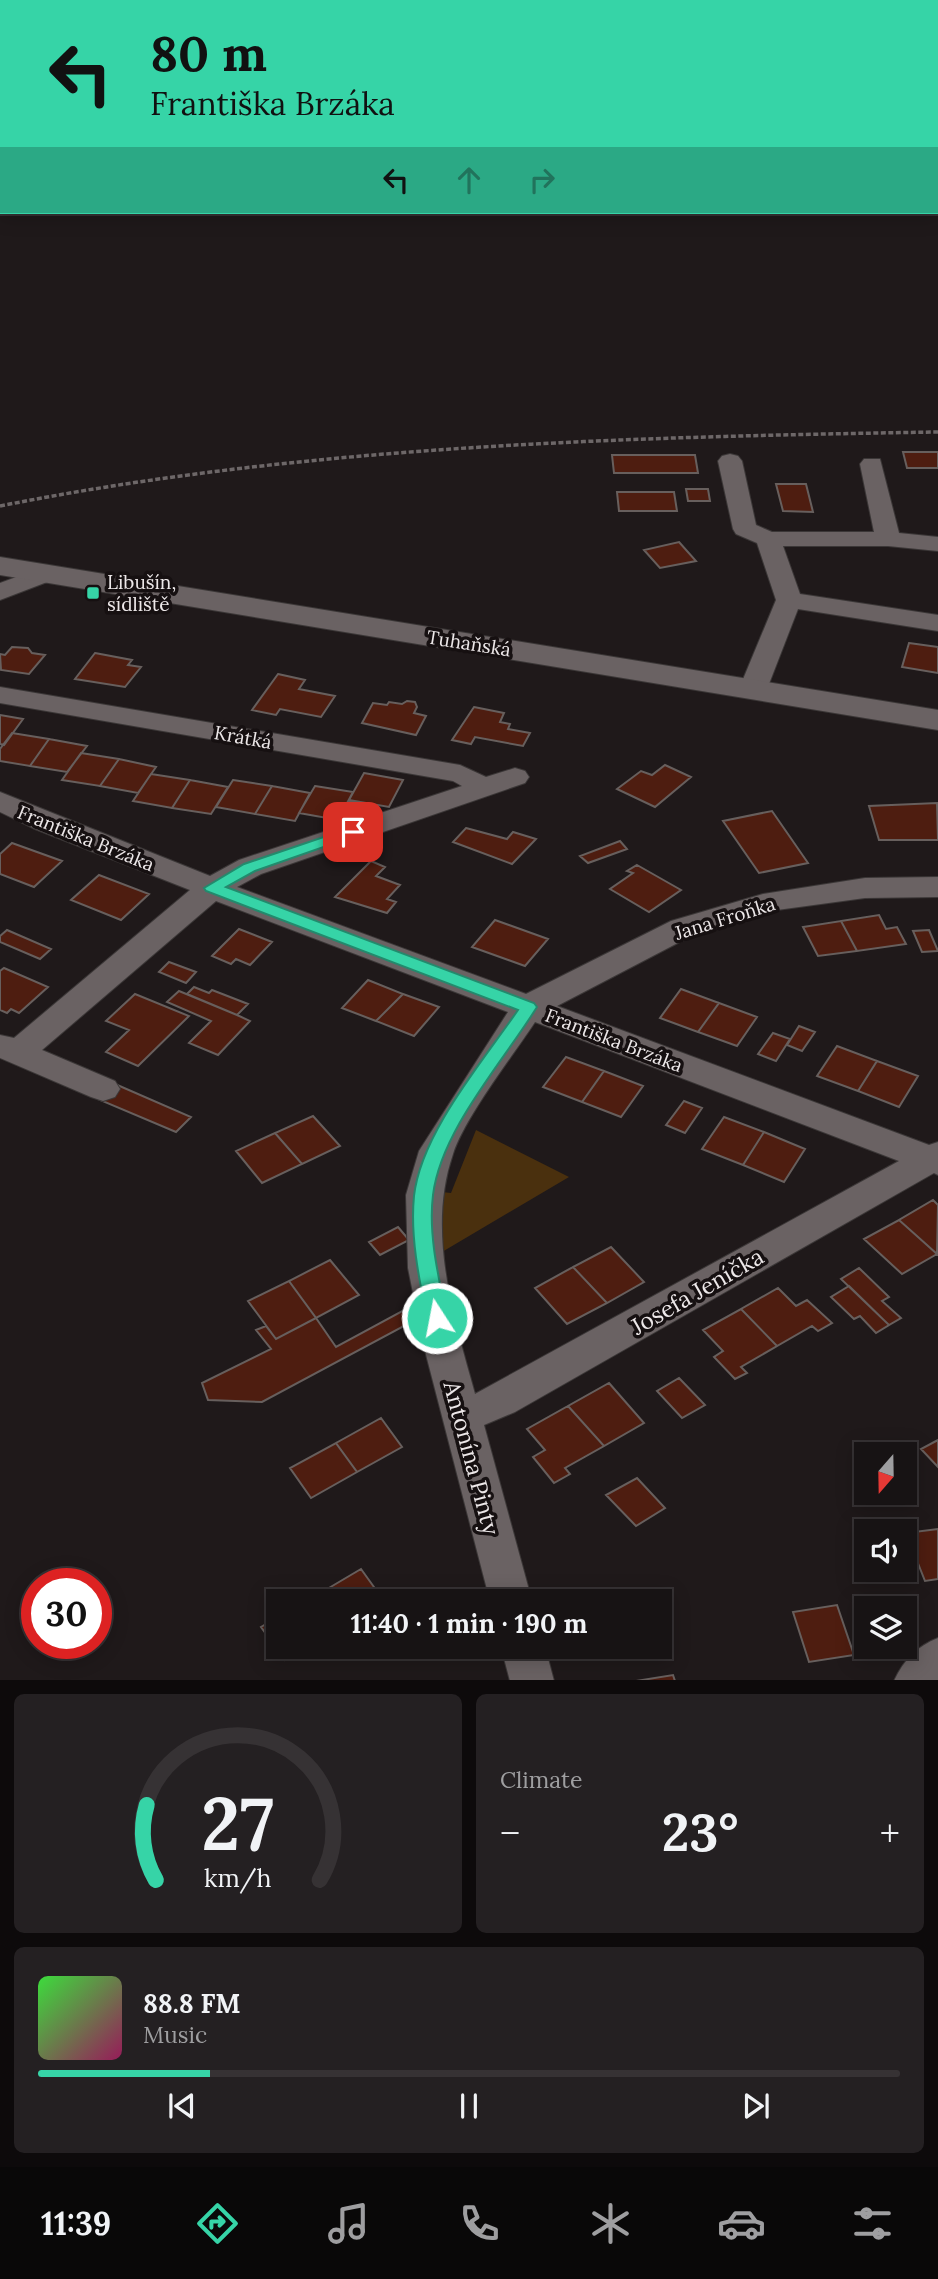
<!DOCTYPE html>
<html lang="en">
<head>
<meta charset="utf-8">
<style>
  :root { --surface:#171314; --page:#242022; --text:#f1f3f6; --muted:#9e9ea0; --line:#363234; --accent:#36d4a7 }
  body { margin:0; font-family:Lora,serif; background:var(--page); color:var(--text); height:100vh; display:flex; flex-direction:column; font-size:26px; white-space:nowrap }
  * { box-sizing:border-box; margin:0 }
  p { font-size:23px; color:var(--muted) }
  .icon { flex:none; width:38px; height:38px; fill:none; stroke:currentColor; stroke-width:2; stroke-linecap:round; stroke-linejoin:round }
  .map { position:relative; height:1680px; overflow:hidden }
  .side { display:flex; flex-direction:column; gap:14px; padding:14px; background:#0d0a0b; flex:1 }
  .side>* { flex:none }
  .hud { position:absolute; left:0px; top:0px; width:938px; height:214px; box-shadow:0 4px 18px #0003,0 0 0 2px var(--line); background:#36d4a7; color:#111; overflow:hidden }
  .needle { width:46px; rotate:200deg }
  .tools { position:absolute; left:854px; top:1442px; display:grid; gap:14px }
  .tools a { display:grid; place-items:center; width:63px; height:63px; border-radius:0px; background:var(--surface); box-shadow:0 4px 18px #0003,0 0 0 2px var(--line); font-size:35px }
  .speed { position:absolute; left:21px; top:1568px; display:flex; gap:14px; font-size:35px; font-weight:700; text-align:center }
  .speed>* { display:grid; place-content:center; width:91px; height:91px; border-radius:50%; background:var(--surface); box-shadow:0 4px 18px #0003,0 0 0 2px var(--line); line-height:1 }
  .speed .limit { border:10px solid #d22; background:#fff; color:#111 }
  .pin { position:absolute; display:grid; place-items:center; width:60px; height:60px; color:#fff; margin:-30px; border-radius:14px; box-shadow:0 4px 10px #0006 }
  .me { position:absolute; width:77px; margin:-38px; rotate:349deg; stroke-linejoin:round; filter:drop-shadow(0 0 5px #0008) }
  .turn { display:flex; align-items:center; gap:24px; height:147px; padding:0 35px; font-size:32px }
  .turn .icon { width:91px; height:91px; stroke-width:2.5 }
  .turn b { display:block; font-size:49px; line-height:60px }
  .lanes { display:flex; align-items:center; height:66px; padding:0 35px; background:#0003; justify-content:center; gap:35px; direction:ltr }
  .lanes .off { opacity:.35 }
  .big { font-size:52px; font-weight:700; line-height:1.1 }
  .side .widget { flex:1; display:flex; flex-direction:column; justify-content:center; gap:10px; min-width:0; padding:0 24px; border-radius:10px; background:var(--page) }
  .side .dial { align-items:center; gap:0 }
  .dial svg { height:182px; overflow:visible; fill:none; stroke:var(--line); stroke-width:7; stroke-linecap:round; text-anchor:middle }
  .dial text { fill:var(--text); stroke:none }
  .song { display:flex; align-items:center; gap:21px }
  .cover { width:84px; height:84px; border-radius:10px; background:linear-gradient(135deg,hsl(120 70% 55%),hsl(330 70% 35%)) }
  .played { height:7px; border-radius:4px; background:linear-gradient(90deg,var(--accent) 20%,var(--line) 20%) }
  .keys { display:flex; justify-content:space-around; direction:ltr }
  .heat { display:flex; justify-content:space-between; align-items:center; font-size:38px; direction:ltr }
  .side .tiles { flex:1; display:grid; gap:14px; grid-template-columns:1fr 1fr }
  .widget:last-child { grid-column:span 2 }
  .trip { position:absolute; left:266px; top:1589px; width:406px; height:70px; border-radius:0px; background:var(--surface); box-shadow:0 4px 18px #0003,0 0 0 2px var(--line); font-weight:700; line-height:70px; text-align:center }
  .tabs { display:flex; height:112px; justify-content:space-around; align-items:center; background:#090808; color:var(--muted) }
  .tabs .icon { width:49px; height:49px }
  .tabs .active { color:var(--accent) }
  .tabs b { font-size:32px; color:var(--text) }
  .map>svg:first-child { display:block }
</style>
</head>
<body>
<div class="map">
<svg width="938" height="1681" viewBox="0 0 938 1681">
  <rect width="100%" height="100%" fill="#1f191a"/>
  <path fill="#4a300e" d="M476,1130l93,47 -127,75v-60l9,1z"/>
  <path fill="#664215" d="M0,0h449l-447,2 -2,85z"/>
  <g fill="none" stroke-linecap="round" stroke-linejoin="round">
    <path stroke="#6c5e8f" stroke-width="6" d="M350,2l7,-2"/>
  </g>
  <path fill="#4e1d10" stroke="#675f5d" stroke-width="2" d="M903,452h35v16h-31z
    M612,455h83l3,18h-84z
    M776,484h30l7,28 -30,-1z
    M686,489h22l2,12h-22z
    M617,492h57l3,19h-58z
    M679,542l17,19 -36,7 -16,-18z
    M909,643l29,4v26l-36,-6z
    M12,647l16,1 4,5 13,2 -16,19 -28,-4 -1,-16 5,1z
    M95,653l37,7 -4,5 13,2 -16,20 -50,-8z
    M278,674l27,6 -6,9 36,7 -14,21 -41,-8 -4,6 -24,-5z
    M407,701l8,1 2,5 -3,6 12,3 -10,19 -54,-12 11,-20 14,2 2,-3 13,2z
    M474,707l30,6 -4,9 10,2 -2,5 22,4 -7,13 -48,-9 -4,7 -19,-4z
    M0,715l23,4 -19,26 -4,-1z
    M12,733l37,6 -19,27 -30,-5v-12z
    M49,739l38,7 -20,26 -37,-6z
    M81,753l38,6 -19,27 -38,-6z
    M119,759l37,8 -18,26 -38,-7z
    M665,765l26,12 -36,30 -38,-18 24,-18 11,4z
    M364,773l39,7 -14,27 -40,-7z
    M151,774l39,6 -18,28 -39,-7z
    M190,780l38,7 -17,27 -39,-6z
    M233,780l39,6 -17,28 -39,-7z
    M272,786l38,7 -15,28 -40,-7z
    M315,786l38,6 -15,28 -39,-7z
    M937,803l1,37h-59l-10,-34z
    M772,811l36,52 -49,10 -36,-52z
    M466,828l41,11 6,-7 23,7 -24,25 -59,-22z
    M620,841l7,8 -39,14 -8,-7z
    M12,843l50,18 -28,26 -34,-13v-20z
    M371,861l14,6 -9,9 24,9 -13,14 9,3 -9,11 -52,-16z
    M637,865l44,25 -32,22 -39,-23 23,-16 -6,-2z
    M99,875l50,19 -28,26 -50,-20z
    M879,915l7,14 11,-2 9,17 -49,7 -16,-30z
    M495,920l53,19 -23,27 -53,-19z
    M841,921l16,30 -39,5 -15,-29z
    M239,929l33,13 -22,23 -14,-6 -5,5 -19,-8z
    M7,930l44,19 -11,10 -40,-17v-6z
    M929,930l9,21 -16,1 -9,-21z
    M169,962l27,10 -10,11 -27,-11z
    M4,968l44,19 -29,26 -8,-4 -4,4 -7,-3v-39z
    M368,980l35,14 -27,27 -34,-13z
    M194,987l15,6 3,-3 36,14 -11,11 -50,-21z
    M681,989l38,14 -21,29 -38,-14z
    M179,991l58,24 13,6 -32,34 -29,-12 22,-22 -44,-19z
    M135,994l54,22 -51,50 -32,-14 23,-22 -23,-9z
    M403,994l36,13 -25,29 -38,-15z
    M719,1003l38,14 -20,29 -39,-14z
    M799,1026l16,6 -13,19 -15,-6z
    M773,1033l17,6 -14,22 -18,-7z
    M837,1046l40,15 -19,30 -41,-15z
    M566,1057l38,14 -22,31 -39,-15z
    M877,1061l41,15 -19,31 -41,-16z
    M604,1071l39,15 -22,31 -39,-15z
    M115,1084l76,33 -15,15 -76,-32z
    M684,1101l18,7 -17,25 -19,-8z
    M313,1116l27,30 -38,18 -27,-31z
    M724,1117l40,15 -21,33 -41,-16z
    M764,1132l41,17 -21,33 -41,-17z
    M275,1133l27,31 -40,19 -26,-32z
    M933,1200l5,5 -1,49 -38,-34z
    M899,1220l38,34 -35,20 -38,-35z
    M398,1227l11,13 -29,15 -11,-13z
    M611,1247l33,35 -37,21 -34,-36z
    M330,1260l29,35 -43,23 -27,-37z
    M573,1267l34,36 -40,21 -32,-36z
    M859,1268l30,29 -7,4 19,17 -12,7 -48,-46z
    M289,1281l27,37 -40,21 -28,-38z
    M849,1286l40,39 -13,8 -16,-17 -6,3 -23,-22z
    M778,1288l18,18 11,-6 25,23 -14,8 -6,-5 -35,20 -36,-37z
    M416,1298l3,20 -157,84 -54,-2 -6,-17 69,-34 -15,-19 10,-4 10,13 40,-21 20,29 74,-40z
    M741,1309l36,37 -36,21 6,6 -12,6 -21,-22 9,-6 -20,-21z
    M679,1378l26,27 -23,13 -25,-27z
    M609,1383l35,40 -40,23 -36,-40z
    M568,1406l36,40 -39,22 5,6 -16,9 -21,-26 12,-7 -18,-21z
    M381,1418l21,29 -45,25 -21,-29z
    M938,1440v27l-17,-18z
    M336,1443l21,29 -46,26 -21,-30z
    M637,1478l28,30 -29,18 -30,-31z
    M938,1529v50l-13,2 -19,-48z
    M361,1569l23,32h-70l-2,-3z
    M837,1605l17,50 -45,7 -16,-50z
    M278,1617v30h30l-23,13 -24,-33z
    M673,1675l2,6h-39z"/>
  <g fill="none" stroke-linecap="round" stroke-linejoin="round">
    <defs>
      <path id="minor" d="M730,454l8,2 4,5 14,64 16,7h102l-14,-68 4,-5h16l19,74 39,4v14l-50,-5h-105l17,48 138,21v16l-140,-22 -31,80 -4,6h-20l-4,-6 37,-89 -19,-57 -21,-9 -3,-5 -15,-68 4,-5z
        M46,566l9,3 4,5 -4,5 -55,21v-17z
        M0,687l460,78 26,12 29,-9 10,3 4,6 -4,6 -264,91 -24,13 289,107 145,-73 92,-27 102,-16 73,-1v20l-73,1 -88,12 -84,25 -136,71 372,139 9,-3v33l-4,-2 -419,239 -31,13 48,176h-42l-67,-258 -15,-75 -2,-73 13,-44 89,-139 -292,-111 -174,149 73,31 5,8 -5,8 -12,4 -12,-4 -91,-39v-23l14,3 176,-148 -155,-61 -35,-17v-20l210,84 29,-16 223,-74 -9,-5 -453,-78zM535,1022l364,139 -424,233c-21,-76 -49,-162 -22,-240 12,-37 59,-97 82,-132z
        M938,1638v43h-44c9,-20 23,-35 44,-43z
        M501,1647h44l9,34h-44z"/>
      <path id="tertiary" d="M0,557l938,153v20l-938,-155z"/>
    </defs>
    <use href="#minor" stroke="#3b3737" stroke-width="2"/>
    <use href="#tertiary" stroke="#3b3737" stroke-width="2"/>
    <path stroke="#6d6768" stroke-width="2.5" stroke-dasharray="4.5 2" stroke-linecap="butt" d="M281,2l10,-2"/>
    <path stroke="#6d6768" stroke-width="3.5" stroke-dasharray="5 2.5" stroke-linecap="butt" d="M0,506c307,-61 625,-69 938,-74"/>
    <use href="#minor" fill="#6a6263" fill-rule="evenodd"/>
    <use href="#tertiary" fill="#6a6263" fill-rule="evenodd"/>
  </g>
  <path fill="#36d4a7" stroke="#238a6d" stroke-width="2" d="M353,827l8,5 -3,3 -103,36 -29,16 308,116 3,4c-34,55 -96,123 -104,188 -5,40 6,84 14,123l-3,6h-15l-2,-6c-8,-39 -17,-82 -13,-122 7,-63 69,-135 104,-186l-312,-119 -2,-3 40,-24z"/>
  <rect fill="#36d4a7" stroke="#161011" stroke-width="2.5" x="86" y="586" width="14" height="14" rx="3.5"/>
  <g text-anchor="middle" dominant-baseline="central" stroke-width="7" stroke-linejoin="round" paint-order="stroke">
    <g font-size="19" fill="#ede8e9" stroke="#161011" text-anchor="start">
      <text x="107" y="582">Libušín,<tspan x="107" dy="22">sídliště</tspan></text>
    </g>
    <g font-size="19" fill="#ede8e9" stroke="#161011">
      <text transform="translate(469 643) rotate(9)">Tuhaňská</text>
      <text transform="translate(243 737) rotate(10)">Krátká</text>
      <text transform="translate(86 838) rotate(22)">Františka Brzáka</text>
      <text transform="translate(725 918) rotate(-17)">Jana Froňka</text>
      <text transform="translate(614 1040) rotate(21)">Františka Brzáka</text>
    </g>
    <g font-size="23" fill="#ede8e9" stroke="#161011">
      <text transform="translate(697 1291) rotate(-30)">Josefa Jeníčka</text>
      <text transform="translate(472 1458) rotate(75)">Antonína Pinty</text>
    </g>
  </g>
</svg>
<div class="tools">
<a><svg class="needle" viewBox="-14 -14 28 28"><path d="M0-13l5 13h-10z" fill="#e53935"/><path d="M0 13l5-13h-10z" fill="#9e9ea0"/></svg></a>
<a><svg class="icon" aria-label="sound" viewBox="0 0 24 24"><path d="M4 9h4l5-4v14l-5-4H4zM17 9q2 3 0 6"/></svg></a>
<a><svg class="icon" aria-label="layers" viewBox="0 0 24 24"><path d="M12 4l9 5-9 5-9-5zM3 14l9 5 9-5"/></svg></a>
</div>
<div class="speed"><div class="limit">30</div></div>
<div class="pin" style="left:353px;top:832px;background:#d93025"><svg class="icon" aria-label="arrive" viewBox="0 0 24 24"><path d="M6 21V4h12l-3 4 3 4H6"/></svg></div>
<svg class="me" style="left:437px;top:1318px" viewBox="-20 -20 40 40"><circle r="17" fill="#36d4a7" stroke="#fff" stroke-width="3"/><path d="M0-11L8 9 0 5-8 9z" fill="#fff"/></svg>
<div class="trip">11:40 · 1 min · 190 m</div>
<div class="hud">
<div class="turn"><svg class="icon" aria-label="left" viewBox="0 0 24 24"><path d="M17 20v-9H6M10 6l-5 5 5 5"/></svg><div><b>80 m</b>Františka Brzáka</div></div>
<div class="lanes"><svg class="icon" aria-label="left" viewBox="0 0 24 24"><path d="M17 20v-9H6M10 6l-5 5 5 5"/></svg><svg class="icon off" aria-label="ahead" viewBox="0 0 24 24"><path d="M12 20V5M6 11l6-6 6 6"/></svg><svg class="icon off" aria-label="right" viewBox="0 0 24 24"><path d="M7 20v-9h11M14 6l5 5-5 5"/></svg></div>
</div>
</div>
<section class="side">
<div class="tiles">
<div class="widget dial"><svg viewBox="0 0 100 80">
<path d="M14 69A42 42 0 1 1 86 69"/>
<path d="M14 69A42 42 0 0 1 10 36" stroke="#36d4a7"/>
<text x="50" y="56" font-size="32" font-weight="700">27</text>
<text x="50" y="72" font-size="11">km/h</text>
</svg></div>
<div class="widget"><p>Climate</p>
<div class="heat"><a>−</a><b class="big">23°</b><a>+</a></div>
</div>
<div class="widget">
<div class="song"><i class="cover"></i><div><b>88.8 FM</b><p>Music</p></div></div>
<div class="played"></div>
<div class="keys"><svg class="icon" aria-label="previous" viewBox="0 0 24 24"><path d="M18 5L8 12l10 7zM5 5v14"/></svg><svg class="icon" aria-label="pause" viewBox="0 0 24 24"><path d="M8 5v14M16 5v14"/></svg><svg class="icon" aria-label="next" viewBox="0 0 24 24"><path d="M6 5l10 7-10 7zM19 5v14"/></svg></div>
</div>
</div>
</section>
<nav class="tabs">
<b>11:39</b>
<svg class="icon active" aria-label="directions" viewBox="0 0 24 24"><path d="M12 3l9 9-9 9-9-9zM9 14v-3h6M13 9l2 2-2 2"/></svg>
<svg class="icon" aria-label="music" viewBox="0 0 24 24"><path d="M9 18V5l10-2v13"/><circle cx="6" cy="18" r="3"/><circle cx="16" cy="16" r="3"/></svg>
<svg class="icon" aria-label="phone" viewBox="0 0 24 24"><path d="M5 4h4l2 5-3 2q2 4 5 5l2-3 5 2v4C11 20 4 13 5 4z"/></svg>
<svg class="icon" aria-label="climate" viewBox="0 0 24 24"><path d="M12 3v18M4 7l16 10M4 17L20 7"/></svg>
<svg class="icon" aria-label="car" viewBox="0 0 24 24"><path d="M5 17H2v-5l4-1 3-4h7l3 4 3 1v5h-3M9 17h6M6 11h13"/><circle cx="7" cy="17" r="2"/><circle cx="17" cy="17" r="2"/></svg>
<svg class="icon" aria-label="filters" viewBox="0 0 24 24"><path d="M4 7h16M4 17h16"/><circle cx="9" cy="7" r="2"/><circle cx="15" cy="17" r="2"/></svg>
</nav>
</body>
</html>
